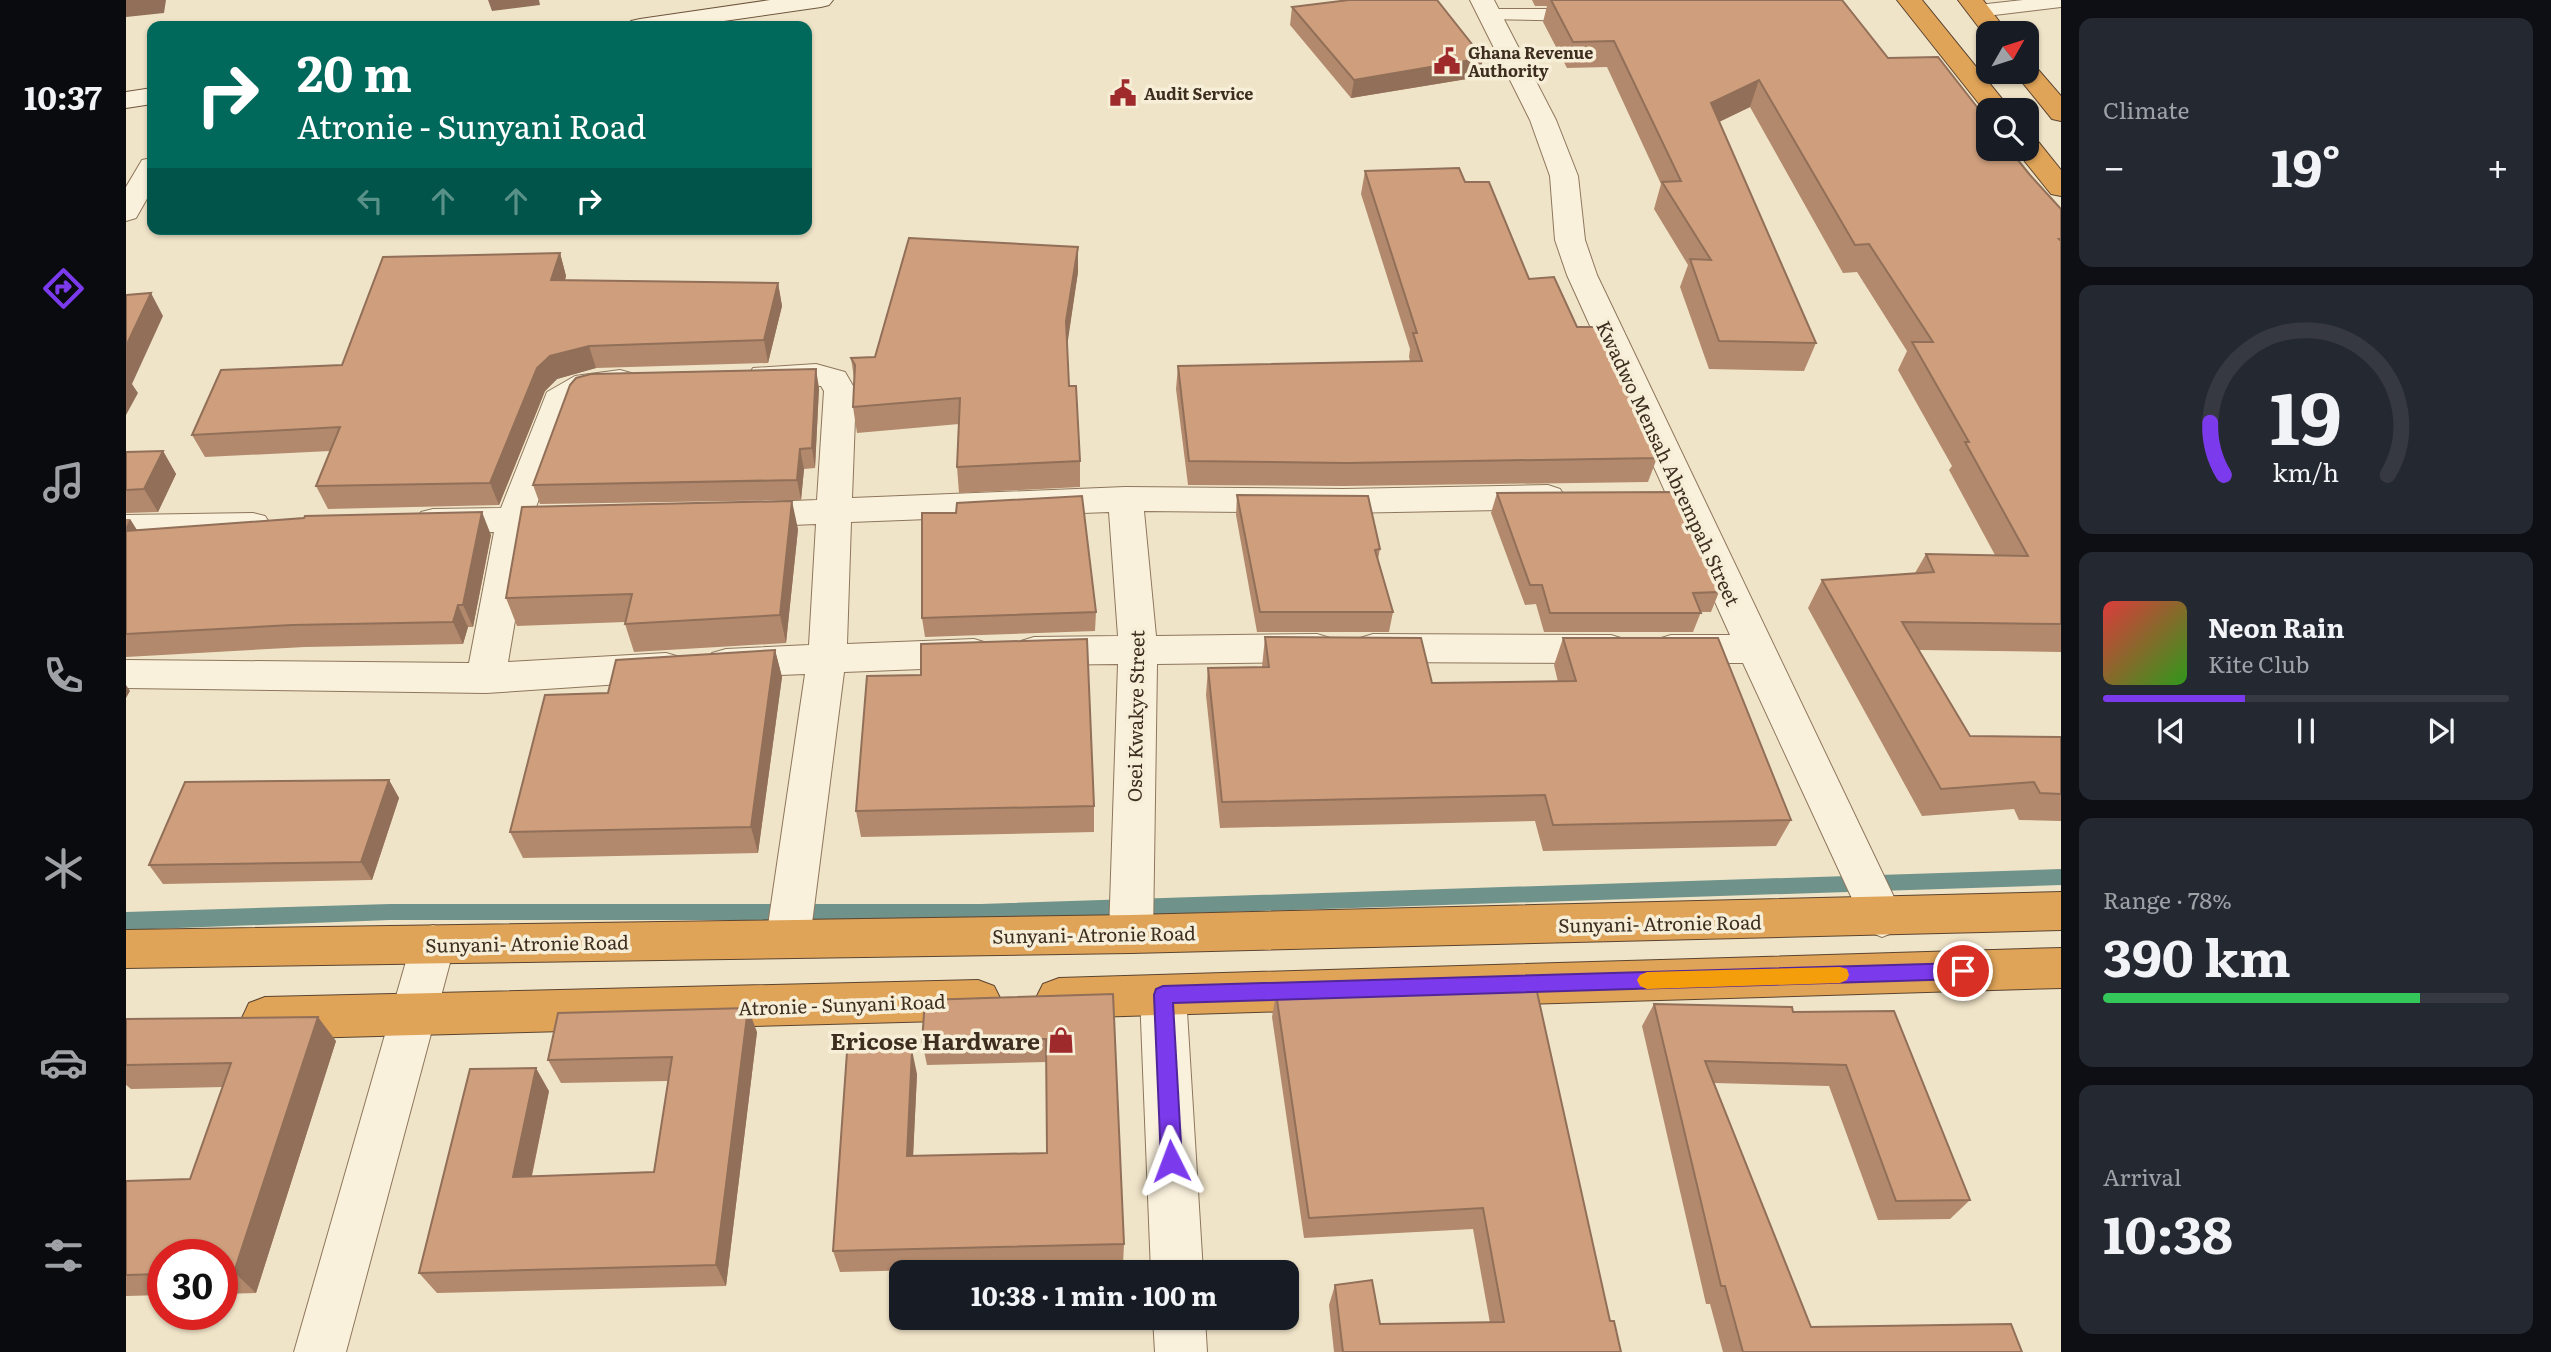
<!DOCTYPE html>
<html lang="en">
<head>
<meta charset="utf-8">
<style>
  :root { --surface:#171b24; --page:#242831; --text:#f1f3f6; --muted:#9ea1a6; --line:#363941; --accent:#7c3aed }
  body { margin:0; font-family:Literata,serif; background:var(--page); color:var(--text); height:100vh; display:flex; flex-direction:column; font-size:26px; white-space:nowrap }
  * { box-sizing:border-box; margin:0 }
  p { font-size:23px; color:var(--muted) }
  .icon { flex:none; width:38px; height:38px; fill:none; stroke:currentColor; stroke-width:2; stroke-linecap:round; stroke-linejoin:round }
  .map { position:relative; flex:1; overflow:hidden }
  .sheet { display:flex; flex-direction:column; gap:18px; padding:18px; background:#0d0f14; width:490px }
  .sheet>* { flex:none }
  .guide { position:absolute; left:21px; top:21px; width:665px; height:214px; border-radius:14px; box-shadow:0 2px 5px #0004; background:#00695c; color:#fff; overflow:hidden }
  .needle { width:46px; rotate:51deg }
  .tools { position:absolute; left:1850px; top:21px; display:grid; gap:14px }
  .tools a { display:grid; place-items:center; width:63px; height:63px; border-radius:14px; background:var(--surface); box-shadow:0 2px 5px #0004; font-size:35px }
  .speed { position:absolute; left:21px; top:1239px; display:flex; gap:14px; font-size:35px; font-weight:700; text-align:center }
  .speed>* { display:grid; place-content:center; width:91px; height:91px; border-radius:50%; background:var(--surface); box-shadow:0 2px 5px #0004; line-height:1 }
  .speed .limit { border:10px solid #d22; background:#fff; color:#111 }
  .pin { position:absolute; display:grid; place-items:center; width:60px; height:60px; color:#fff; margin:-30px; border:4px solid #fff; border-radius:50%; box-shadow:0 2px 7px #0007 }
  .me { position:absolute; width:77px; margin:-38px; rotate:357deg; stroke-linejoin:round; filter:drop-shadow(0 0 5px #0008) }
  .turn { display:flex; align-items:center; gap:24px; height:147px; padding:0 35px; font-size:32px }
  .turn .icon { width:91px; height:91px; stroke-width:2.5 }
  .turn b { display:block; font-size:49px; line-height:60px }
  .lanes { display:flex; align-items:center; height:66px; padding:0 35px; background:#0003; justify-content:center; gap:35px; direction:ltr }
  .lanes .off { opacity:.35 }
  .big { font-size:52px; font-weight:700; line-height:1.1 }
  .sheet .widget { flex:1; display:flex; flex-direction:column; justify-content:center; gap:10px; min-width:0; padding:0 24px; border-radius:14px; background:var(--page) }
  .sheet .dial { align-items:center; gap:0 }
  .dial svg { height:182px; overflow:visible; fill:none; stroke:var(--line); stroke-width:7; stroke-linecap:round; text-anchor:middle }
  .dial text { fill:var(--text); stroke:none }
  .song { display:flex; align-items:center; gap:21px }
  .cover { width:84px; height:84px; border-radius:10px; background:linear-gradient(135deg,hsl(0 70% 55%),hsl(110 70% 35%)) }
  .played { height:7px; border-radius:4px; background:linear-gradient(90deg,var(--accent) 35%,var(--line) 35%) }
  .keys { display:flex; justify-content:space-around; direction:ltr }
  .heat { display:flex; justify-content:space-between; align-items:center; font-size:38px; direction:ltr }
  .charge { height:10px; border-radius:5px; background:linear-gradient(90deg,#34c759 78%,var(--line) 0) }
  .trip { position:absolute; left:763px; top:1260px; width:410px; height:70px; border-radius:14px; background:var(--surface); box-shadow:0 2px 5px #0004; font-weight:700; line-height:70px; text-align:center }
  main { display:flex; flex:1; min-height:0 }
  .menu { display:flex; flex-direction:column; width:126px; justify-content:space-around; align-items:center; background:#090b0e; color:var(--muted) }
  .menu .icon { width:49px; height:49px }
  .menu .current { color:var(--accent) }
  .menu b { font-size:32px; color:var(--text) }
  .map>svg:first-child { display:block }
</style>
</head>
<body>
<main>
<nav class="menu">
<b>10:37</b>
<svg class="icon current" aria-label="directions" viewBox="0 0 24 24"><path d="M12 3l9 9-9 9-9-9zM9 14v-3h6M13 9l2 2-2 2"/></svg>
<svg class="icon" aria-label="music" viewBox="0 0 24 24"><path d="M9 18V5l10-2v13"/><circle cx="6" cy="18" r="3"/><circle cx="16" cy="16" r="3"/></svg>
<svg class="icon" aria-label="phone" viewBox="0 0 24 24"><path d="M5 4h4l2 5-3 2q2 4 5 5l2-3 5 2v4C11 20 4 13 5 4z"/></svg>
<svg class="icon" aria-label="climate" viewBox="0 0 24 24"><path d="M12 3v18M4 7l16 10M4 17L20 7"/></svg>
<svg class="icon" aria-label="car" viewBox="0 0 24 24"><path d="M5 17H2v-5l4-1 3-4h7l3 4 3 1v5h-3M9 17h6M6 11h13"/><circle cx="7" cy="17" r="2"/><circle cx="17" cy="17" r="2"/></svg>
<svg class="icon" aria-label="filters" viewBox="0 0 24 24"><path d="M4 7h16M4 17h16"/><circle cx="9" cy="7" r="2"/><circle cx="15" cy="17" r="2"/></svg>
</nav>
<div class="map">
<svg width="1935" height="1352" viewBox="0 0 1935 1352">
  <rect width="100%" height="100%" fill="#f0e4c8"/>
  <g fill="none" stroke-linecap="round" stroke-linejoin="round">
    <path fill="#6f938a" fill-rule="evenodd" d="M1935,869v16l-1080,35h-591l-264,10v-18l264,-8h591z"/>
    <defs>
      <path id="lane" d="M1897,0h38v7l-83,10 -9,-6 9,-6z
        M1365,9h94l9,6 -9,6 -101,-2 -2,-4z"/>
      <path id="street" d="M1344,0h24l62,120 22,56 7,64 12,35 307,643 -7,13 -15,6 -15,-6 -124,-268h-72l-13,-4 -6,-10 6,-10 13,-4h59l-163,-360 -12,-35 -5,-64 -20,-56z
        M26,158v32l-16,28 -10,3v-34l16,-27z
        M690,364l29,8 11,19 -4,107 273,-11 218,2 205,-4 12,4 5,8 -5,8 -12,4 -205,4 -199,-2 12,125 161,-2 13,4 6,10 -6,10 -13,4 -160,2 -4,270 -6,13 -16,6 -16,-6 -6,-13 9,-270 -84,1 -13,-4 -6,-10 6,-10 13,-4 84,-1 -9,-124 -258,10 -4,122 127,-5 13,4 6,10 -6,10 -13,4 -130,5 -34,267 -6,13 -16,6 -16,-6 -6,-13 39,-265 -79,3 -14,-4 -5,-10 5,-10 14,-4 83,-4 7,-121 -72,3 -12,-3 -6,-9 6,-9 12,-3 73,-3 7,-109 -3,-5 -68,-4 -5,-7 5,-7z
        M494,370l11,3 5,7 -5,7 -39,6 -18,11 -38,103h36l12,3 6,9 -6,9 -12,3 -42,1 -22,130 158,-9 14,4 5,10 -5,10 -14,4 -180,12 -360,-5v-28l343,3 25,-131 -61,1 -12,-3 -6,-9 6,-9 12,-3 68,-1 46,-116 28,-16z
        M127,513l12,3 6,9 -6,9 -12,3 -127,2v-24z
        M1247,634l238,1 13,4 6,10 -6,10 -13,4 -238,-1 -13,-4 -6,-10 6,-10z
        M307,925l16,5 6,14 -109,408h-52l117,-408 6,-14z
        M1037,975l16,6 7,14 17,277h-52l-11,-277 7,-14z
        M1027,1318h52l2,34h-52z"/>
      <path id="secondary" d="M644,0h63l-4,5 -8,2 -132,19h-61l3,-5 9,-2z
        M26,88v16l-26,4v-16z"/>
      <path id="highway" d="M1771,0h25l89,110h-23v5z
        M1832,0h25l25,33h-20l-1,5z
        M1900,63l9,3 26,30v25l-9,-2 -38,-47h12z
        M1900,137l10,2 25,31v26l-10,-2 -36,-45h11z
        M1935,892v38l-930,23 -1005,15v-38l1005,-15z
        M1935,948v40l-1002,30 -16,-6 -7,-14 7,-14 16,-6z
        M852,980l16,6 7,14 -7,14 -16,6 -713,19 -16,-6 -7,-15 7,-15 16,-6z"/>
    </defs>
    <use href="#lane" stroke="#8d765c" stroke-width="2"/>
    <use href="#street" stroke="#8d765c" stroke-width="2"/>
    <use href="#secondary" stroke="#6f573f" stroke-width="2"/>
    <use href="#highway" stroke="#5b4430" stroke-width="2"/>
    <use href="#lane" fill="#faf1dc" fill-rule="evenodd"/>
    <use href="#street" fill="#faf1dc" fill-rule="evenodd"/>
    <use href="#secondary" fill="#faf1dc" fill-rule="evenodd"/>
    <use href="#highway" fill="#e0a458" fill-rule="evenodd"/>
  </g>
  <path fill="#b2896c" d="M1406,0h310l46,58 142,117 31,34v443l-142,-2 51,86 91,1v84l-42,-1 -5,-11 -92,7 -114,-208 14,-28 93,-7 11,-19 69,1 -46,-85 3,-4 -54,-96 9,-19 -50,-79 -14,1 -93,-166 -31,15 97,221 -12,28 -95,-2 -29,-82 8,-22 -34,-56 7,-25 -54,-117 -40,1 -24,-46 4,-16h-12z
    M1166,7l191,51 -4,19 -128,21 -61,-73z
    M1239,171l100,11 64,97 48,48 80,131 -9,24 -305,4 -155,-1 -12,-96 2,-23 232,-5 -1,-4 1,-8 -49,-155z
    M434,253l6,23 -1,5 213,2 4,23 -14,57 -172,5 -39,11 -12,12 -46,114 -171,4 -12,-23 14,-35 -125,6 -13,-22 150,-70z
    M952,272l-11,71 2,43 11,75v26l-121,6 -2,-26 2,-43 -102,9 -4,-26 1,-29 -3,-20 24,-1z
    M693,388l-4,80 -11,1 -3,31 -261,4 -7,-19z
    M37,451l13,23 -18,38 -32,1v-61z
    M1371,493l222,99 -8,20h-10l-8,20h-149l-8,-28 -11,1 -34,-92z
    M1111,495l143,54 -2,10 15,53 -4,20h-132l-21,-117z
    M0,519h4l7,12 354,4 -18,92h-5l-5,17 -158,3 -179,10z
    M672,529l-12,114 -152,9 -9,-28v-2l-108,4 -11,-28z
    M970,612l-1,19 -170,6 -3,-19z
    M1139,637l167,46 126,-1 -4,-17 9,-27 228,182 -15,26 -233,5 -8,-30 -315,7 -14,-133 2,-27 54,-1z
    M649,650l7,27 -24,176 -235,5 -13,-26 98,-139z
    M795,675l173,131v26l-233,5 -5,-26z
    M263,780l10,18 -27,82 -209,4 -14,-19z
    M1150,993l334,328 11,31h-287l-5,-47 6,-20 45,39 110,-1 -17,-94 -169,9 -32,-221z
    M987,994l11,250 -1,21 -283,7 -7,-21 84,-177 -4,82 134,-3 -1,-91 -119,3 -5,-23z
    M1528,1004l139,8 101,-1 76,189 -20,19 -72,1 -49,-134 -115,-3 97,244 211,25h-299l-13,-48h-4l-64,-278z
    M0,1019l210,22 -80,252 -34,1v-39h-59v40l-37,1v-115l64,-2 33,-92 -92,2 -5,-4z
    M631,1032l-31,254 -289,7 -18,-20 130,-182 -17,85 122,-4 14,-91 -107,2 -13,-23z"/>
  <path fill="#916f58" d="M0,0h40l-2,13 -38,4z
    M362,0h51l1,5 -48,6z
    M1357,58l-4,19 -128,21 3,-18z
    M1633,80l-9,27 -48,23 9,-27z
    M952,247v25l-11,75 -1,-26z
    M434,253l6,23 -8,27 -7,-23z
    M652,283l4,23 -14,57 -4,-23z
    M25,293l12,23 -31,68 6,9 -12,22v-69z
    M463,346l7,22 -39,11 -12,12 -46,114 -9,-22 47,-115 13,-12z
    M690,369l3,19 -4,80 -3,-20z
    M674,449l4,20 -3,31 -4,-20z
    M37,451l13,23 -18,38 -14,-23z
    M666,501l6,28 -12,114 -6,-28z
    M356,512l9,23 -18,92 -10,-22z
    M4,519l14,22 -18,-6v-8z
    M332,605l10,22 -5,17 -10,-22z
    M649,650l7,27 -24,176 -7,-26z
    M0,685l4,6 -4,7z
    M263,780l10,18 -27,82 -11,-18z
    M622,1008l9,24 -31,254 -10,-21z
    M192,1017l18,24 -80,252 -22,-21z
    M786,1050l5,24 -5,104 -5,-22z
    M410,1068l13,23 -22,107 -14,-21z"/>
  <path fill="#cf9f7d" stroke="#916f58" stroke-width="2" d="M1223,0h88l46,58 -129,22 -62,-73z
    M1425,0h291l46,58 50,-1 50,64v28h21l21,26 31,34v30h-2l2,2v383l-159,-2 68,114 91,1v57l-21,-1 -6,-11 -93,7 -119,-209 112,-8 -8,-18 102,2 -63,-114h4l-57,-100h21l-64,-98 -14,1 -96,-165 -48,23 105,240 -97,-2 -29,-82 21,1 -49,-78 19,-1 -67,-140 -41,1z
    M1333,168l6,14h24l40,97 25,-2 23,50h22l58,131 -310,5 -158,-2 -11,-95 244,-5 -9,-28h4l-52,-162z
    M783,238l169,9 -12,74 3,65h7l4,75 -123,6 3,-69 -107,9 2,-42 -4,-7 24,-1z
    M434,253l-9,27 227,3 -14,57 -175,6 -39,10 -13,12 -47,115 -174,3 24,-59 -148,8 29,-65 121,-5 41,-108z
    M25,293l-25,53v-51z
    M690,369l-4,79 -12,1 -3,31 -264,5 37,-100 6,-7 15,-4z
    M37,451l-19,38 -18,1v-38z
    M1550,492l43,100 -26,1 8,20h-151l-8,-28h-12l-33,-92z
    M1111,495l131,1 12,53 -5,1 18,62h-133z
    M956,496l14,116 -174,6v-105h34l1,-10z
    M666,501l-12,114 -155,9 7,-30 -126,4 16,-91z
    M356,512l-19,93h-5l-5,17 -161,3 -166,9v-103l178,-13 1,-2z
    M1139,637l156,1 11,45 144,-2 -13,-43h155l73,182 -238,5 -8,-30 -323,7 -14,-134 61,-1z
    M961,639l7,167 -238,5 11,-135 54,-1v-31z
    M649,650l-24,177 -241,5 35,-137 63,-2 8,-33z
    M263,780l-28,82 -212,3 36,-83z
    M1409,983l75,338h4l7,31h-278l-8,-67 37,-5 8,44 124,-2 -21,-114 -174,10 -33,-225z
    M987,994l11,250 -291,7 14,-199 65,-2 -5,106 140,-3 -1,-114 -124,3 3,-42z
    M1528,1004l138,3 1,5 101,-1 76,189 -74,1 -50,-136 -141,-4 106,266 200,-3 11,28h-279l-18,-66h-4z
    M622,1008l-32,257 -297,8 51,-204 66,-1 -23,109 141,-5 18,-115 -124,3 10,-47z
    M192,1017l-84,255 -12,1v-18h-59v19l-37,1v-94l64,-2 41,-116 -105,2v-46z"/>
  <path fill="#7c3aed" stroke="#51269a" stroke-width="2" d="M1837,963l6,2 3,6 -3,6 -6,2 -790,24 9,158 -3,7 -8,3 -7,-3 -3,-7 -7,-166 2,-6 7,-3z"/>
  <path fill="#f59e0b" d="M1714,967l7,2 2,6 -2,5 -7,3 -193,6 -7,-3 -3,-6 3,-5 7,-3z"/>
  <defs>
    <symbol id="civic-bare" viewBox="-9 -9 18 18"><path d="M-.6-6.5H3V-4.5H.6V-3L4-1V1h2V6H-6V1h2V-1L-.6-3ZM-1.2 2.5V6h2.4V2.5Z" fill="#9e2a2b" stroke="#f7eed8" stroke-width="2.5" paint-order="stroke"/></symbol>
    <symbol id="shop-bare" viewBox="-9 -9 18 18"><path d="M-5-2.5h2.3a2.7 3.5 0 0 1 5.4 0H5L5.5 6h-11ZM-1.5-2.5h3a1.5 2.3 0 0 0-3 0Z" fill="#9e2a2b" stroke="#f7eed8" stroke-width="2.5" paint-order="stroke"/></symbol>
  </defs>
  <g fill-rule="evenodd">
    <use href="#civic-bare" x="1302" y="42" width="38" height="38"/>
    <use href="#civic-bare" x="978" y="74" width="38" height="38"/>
    <use href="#shop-bare" x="916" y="1021" width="38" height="38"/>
  </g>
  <g text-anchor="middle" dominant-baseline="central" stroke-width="7" stroke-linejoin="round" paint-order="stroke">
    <g font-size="16" font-weight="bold" fill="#3d2e20" stroke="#f7eed8" text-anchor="start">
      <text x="1342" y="52">Ghana Revenue<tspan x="1342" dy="18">Authority</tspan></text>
      <text x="1018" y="93">Audit Service</text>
    </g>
    <g font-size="19" fill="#3d2e20" stroke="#f7eed8">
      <text transform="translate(1543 463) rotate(65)">Kwadwo Mensah Abrempah Street</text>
      <text transform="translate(1009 716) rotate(-89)">Osei Kwakye Street</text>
      <text transform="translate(1534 923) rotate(-1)">Sunyani- Atronie Road</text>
      <text transform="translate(968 934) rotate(-1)">Sunyani- Atronie Road</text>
      <text transform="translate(401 943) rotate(-1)">Sunyani- Atronie Road</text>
      <text transform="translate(716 1004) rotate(-2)">Atronie - Sunyani Road</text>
    </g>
    <g font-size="23" font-weight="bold" fill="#3d2e20" stroke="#f7eed8" text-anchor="end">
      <text x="914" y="1040">Ericose Hardware</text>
    </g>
  </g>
</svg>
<div class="tools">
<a><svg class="needle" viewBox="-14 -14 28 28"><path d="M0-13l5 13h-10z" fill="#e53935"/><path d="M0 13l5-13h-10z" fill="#9ea1a6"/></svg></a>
<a><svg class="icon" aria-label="search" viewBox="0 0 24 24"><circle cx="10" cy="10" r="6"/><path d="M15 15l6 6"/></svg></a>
</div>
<div class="speed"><div class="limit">30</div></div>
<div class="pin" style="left:1837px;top:971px;background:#d93025"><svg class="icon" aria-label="arrive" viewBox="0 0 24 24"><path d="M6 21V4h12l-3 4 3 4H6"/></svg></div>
<svg class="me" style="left:1045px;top:1161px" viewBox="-20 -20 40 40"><path d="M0-17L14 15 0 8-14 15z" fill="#7c3aed" stroke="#fff" stroke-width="4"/></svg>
<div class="trip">10:38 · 1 min · 100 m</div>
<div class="guide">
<div class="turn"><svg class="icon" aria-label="right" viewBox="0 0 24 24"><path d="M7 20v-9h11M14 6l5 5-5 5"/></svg><div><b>20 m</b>Atronie - Sunyani Road</div></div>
<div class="lanes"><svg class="icon off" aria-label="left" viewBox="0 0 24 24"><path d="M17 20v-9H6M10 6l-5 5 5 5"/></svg><svg class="icon off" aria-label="ahead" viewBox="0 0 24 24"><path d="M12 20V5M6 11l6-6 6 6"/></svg><svg class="icon off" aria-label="ahead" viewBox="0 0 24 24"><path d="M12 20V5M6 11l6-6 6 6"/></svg><svg class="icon" aria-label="right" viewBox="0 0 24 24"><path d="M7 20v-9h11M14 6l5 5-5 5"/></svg></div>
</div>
</div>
<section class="sheet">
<div class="widget"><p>Climate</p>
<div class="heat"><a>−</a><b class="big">19°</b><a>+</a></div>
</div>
<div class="widget dial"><svg viewBox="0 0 100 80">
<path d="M14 69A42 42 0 1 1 86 69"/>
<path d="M14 69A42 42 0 0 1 8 46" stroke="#7c3aed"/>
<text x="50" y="56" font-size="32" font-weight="700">19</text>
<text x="50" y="72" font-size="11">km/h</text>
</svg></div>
<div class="widget">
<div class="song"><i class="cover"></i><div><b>Neon Rain</b><p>Kite Club</p></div></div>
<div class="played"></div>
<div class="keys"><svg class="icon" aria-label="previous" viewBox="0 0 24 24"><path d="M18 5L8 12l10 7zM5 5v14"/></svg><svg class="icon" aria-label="pause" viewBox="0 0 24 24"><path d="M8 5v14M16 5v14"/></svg><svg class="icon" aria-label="next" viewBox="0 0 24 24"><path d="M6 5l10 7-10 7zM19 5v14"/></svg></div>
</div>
<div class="widget"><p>Range · 78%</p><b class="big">390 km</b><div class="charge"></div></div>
<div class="widget"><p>Arrival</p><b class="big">10:38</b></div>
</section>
</main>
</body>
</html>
